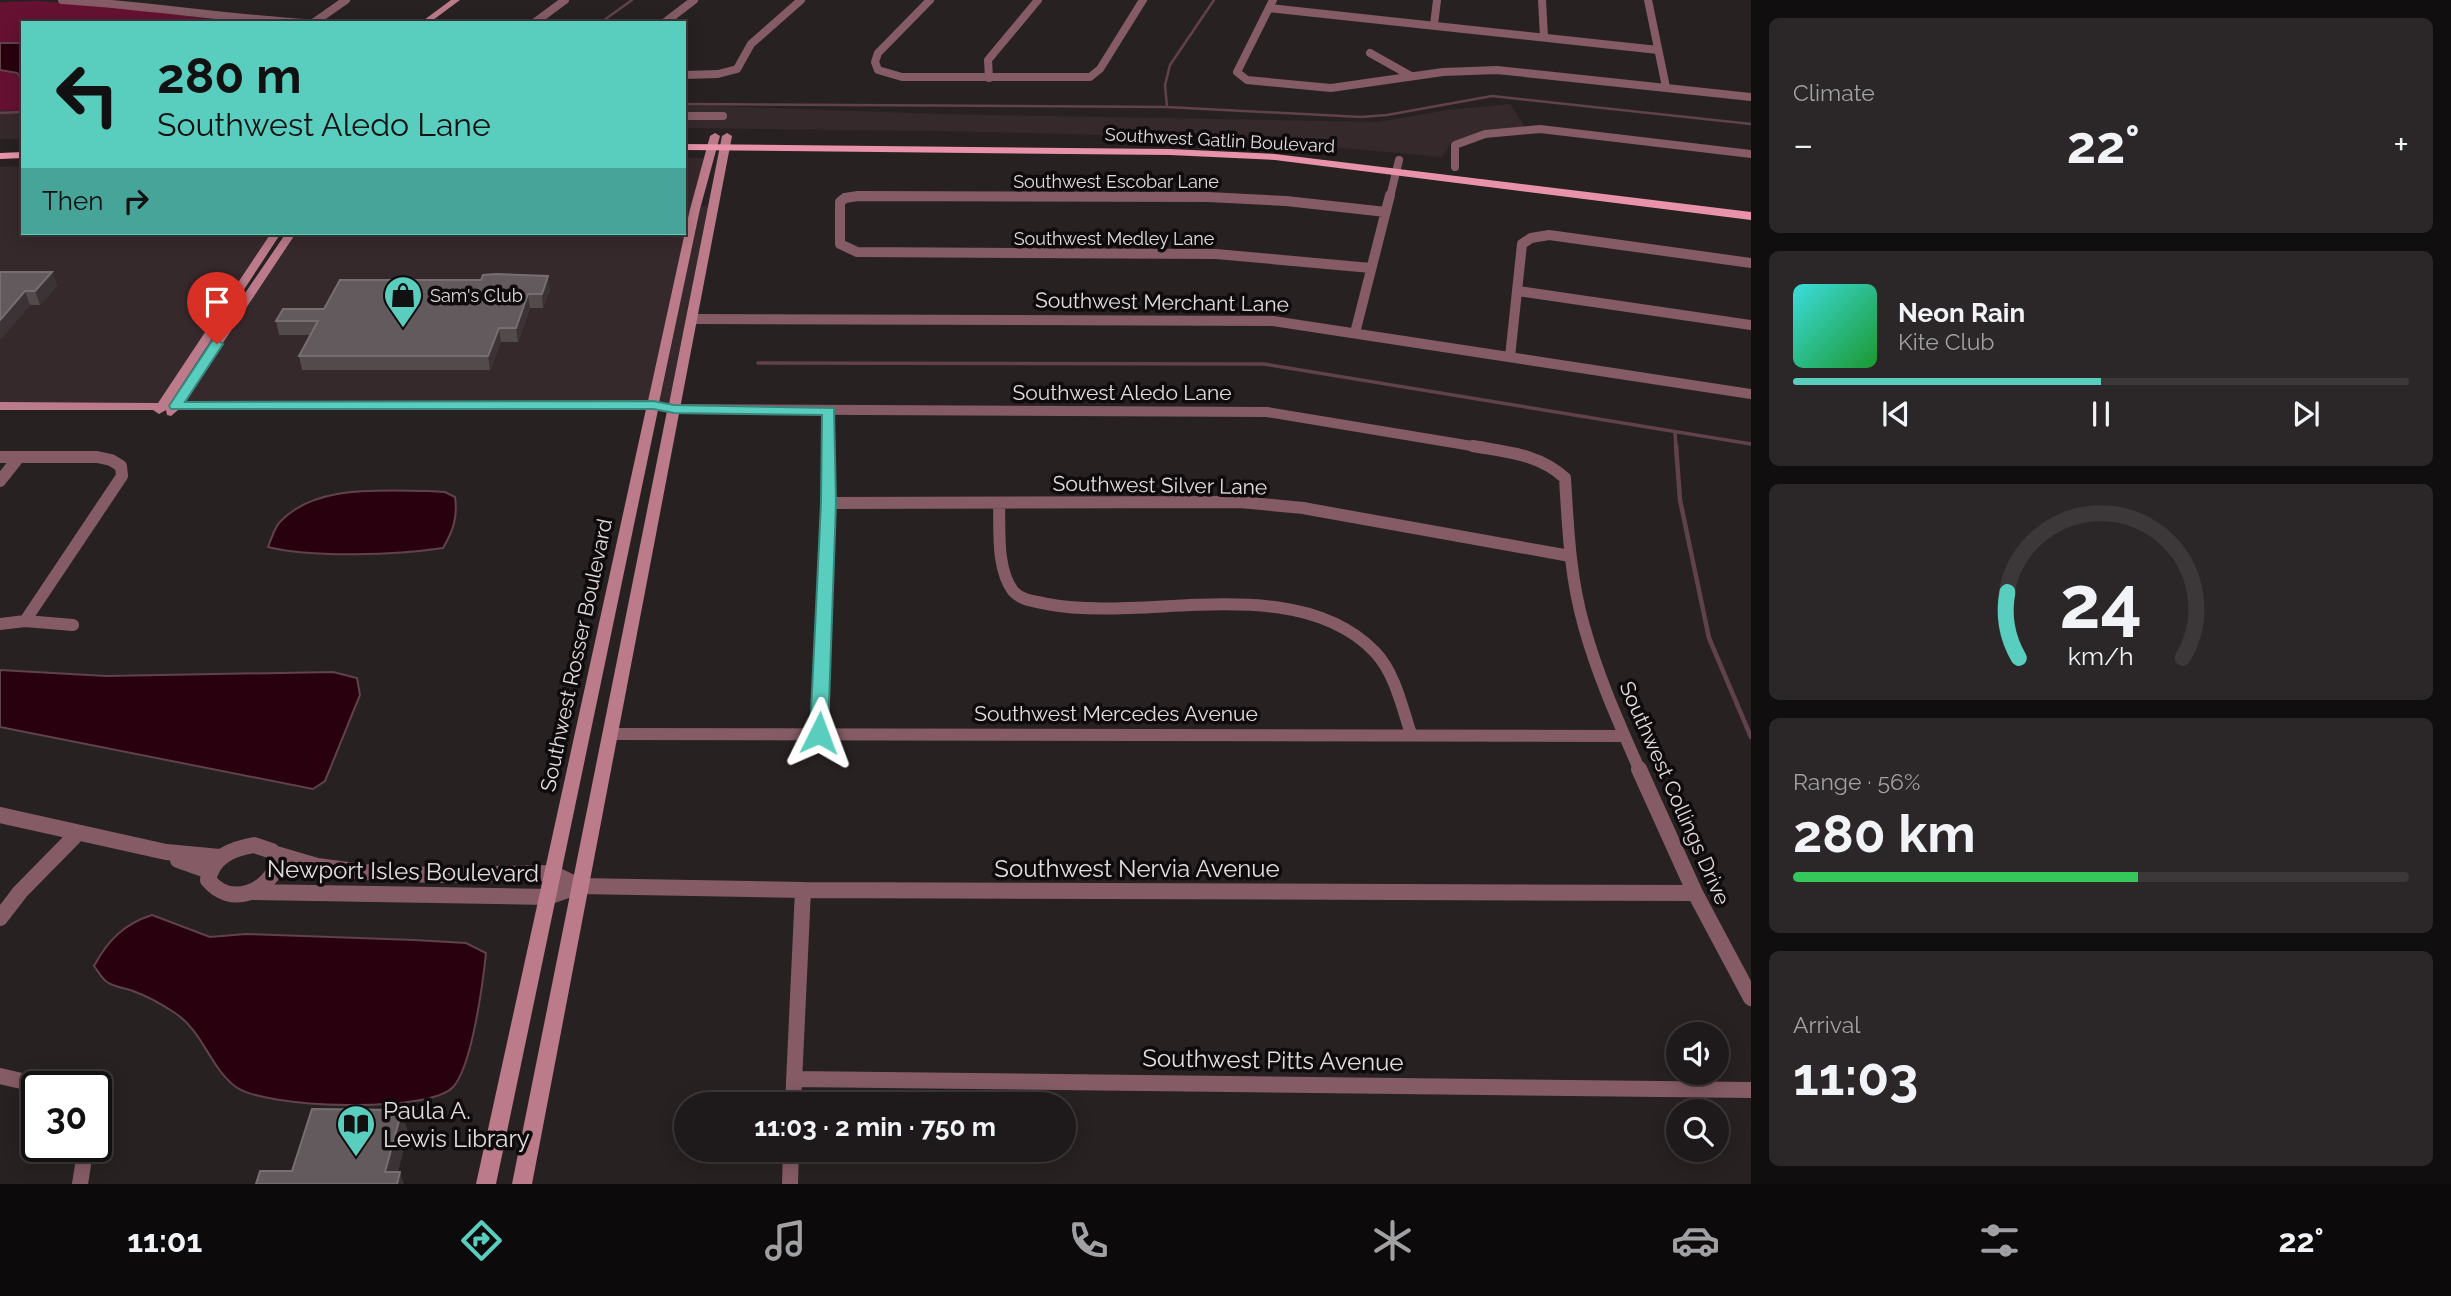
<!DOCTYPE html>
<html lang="en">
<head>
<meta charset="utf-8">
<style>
  :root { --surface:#1e191a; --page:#2b2627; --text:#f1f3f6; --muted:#a1a0a2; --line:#3c3839; --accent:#59cebe }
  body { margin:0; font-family:Raleway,sans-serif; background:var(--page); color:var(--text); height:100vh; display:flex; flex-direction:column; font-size:26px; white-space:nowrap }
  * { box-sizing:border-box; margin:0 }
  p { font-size:23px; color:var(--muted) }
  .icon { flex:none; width:38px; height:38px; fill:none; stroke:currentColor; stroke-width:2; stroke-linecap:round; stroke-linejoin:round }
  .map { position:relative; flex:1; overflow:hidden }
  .sheet { display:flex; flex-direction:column; gap:18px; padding:18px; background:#100e0e; width:700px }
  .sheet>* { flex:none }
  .top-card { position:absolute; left:21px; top:21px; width:665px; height:214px; border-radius:0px; box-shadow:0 4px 18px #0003,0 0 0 2px var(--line); background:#59cebe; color:#111; overflow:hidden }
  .tools { position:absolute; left:1666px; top:1022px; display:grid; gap:14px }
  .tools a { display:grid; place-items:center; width:63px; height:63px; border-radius:50%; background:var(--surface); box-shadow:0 4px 18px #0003,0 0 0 2px var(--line); font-size:35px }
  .speed { position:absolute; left:21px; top:1071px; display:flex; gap:14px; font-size:35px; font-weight:700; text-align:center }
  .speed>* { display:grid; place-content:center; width:91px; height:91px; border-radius:50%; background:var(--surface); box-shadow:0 4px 18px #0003,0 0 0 2px var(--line); line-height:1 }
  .speed .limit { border:4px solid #111; border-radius:10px; background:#fff; color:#111 }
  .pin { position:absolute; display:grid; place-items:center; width:60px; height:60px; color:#fff; margin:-72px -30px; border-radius:50% 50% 50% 0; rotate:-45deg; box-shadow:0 0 7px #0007 }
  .pin .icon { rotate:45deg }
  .me { position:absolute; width:77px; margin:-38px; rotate:3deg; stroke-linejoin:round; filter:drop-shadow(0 0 5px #0008) }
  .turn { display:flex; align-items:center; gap:24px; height:147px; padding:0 21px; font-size:32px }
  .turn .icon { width:91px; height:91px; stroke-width:2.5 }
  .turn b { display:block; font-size:49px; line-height:60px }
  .then { display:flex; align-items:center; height:66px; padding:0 21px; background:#0003; gap:14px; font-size:26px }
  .big { font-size:52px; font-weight:700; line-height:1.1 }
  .sheet .tile { flex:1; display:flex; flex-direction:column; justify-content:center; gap:10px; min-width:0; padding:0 24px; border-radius:10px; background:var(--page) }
  .sheet .dial { align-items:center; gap:0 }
  .dial svg { height:182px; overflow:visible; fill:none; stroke:var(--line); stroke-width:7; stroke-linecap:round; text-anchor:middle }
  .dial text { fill:var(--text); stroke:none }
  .song { display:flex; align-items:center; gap:21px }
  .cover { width:84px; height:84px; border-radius:10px; background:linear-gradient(135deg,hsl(180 70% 55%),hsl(130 70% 35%)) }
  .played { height:7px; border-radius:4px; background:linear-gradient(90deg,var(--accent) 50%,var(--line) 50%) }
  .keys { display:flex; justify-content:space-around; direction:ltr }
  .heat { display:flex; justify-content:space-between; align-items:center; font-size:38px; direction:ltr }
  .charge { height:10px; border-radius:5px; background:linear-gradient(90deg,#34c759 56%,var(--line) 0) }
  .trip { position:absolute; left:674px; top:1092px; width:402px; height:70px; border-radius:35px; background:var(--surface); box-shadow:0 4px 18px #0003,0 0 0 2px var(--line); font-weight:700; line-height:70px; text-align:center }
  .menu { display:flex; height:112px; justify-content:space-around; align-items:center; background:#0c0a0a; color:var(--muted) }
  .menu .icon { width:49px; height:49px }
  .menu .current { color:var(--accent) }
  .menu b { font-size:32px; color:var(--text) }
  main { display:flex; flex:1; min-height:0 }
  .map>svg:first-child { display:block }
</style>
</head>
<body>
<main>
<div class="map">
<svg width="1751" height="1184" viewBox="0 0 1751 1184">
  <rect width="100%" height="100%" fill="#282122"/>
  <path fill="#36292c" d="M1510,104l15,23 -61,10 -13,6 -9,14 -206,-19 -293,-7 -259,-3v-10h42l1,-4h-43v-9l256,9 437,8 71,-12z
    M0,110l23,1v28h-23z
    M684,158h20l-13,47 -43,197 -465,1 113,-170h388z
    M23,166v67h248l-113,170 -158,-1v-235z
    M700,206h8l-39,198 -9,-2z"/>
  <path fill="#661132" d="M39,1l104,9 96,13h-216v20h-23v-41z
    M0,70l22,6 1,35 -23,-1z"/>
  <path fill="#29000e" stroke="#60424c" stroke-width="2" d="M0,43h23v36l-6,-6 -17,-3z
    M428,491l17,1 10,5c3,20 -2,34 -12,51 -47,7 -130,10 -175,-1 3,-7 6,-18 11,-24 35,-39 102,-32 149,-32z
    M0,670l106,6 227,-4 24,6 3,17 -35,86 -12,8 -313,-62z
    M152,915l58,22 36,-3 168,6 52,3 20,10c-3,29 -14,114 -33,134 -24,27 -189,21 -217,0 -26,-19 -33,-56 -61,-74 -12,-8 -28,-17 -42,-22 -8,-3 -19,-4 -26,-9 -5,-3 -9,-11 -13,-16 14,-26 30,-42 58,-51z"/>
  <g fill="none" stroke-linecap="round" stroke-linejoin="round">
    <path stroke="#60424c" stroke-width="2.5" d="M600,23l32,-23
      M684,104l483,3 194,10 26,-2 105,-19 259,28
      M1167,107l-2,-22 5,-20 44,-65
      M0,113l23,-1"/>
    <path stroke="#60424c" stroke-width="3.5" d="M758,363l506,1 487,80
      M1675,432l1,16"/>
    <path stroke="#60424c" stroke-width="4.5" d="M1676,446l4,54 29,138 42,99"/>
    <path stroke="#855c66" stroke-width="8" d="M62,0c81,5 162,18 243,23
      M930,0l-52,53 -3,9 3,8 24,7h188l10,-8 43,-69
      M1273,0l-36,72 10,8 84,8 112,-16 54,-2 254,27
      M1542,0l2,37
      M1648,0l18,87
      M1269,8l389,42
      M313,23l33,-23
      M534,23l31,-23
      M664,23l30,-23
      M1434,25l3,-25
      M1370,53l41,23
      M684,75l34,-1 19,-5 14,-25 50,-44
      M989,78l-1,-18 50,-60
      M684,116h39
      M1455,167v-22l30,-11 55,-5 211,25
      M854,197h210
      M1390,197l9,-37"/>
    <path stroke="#855c66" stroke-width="10" d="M1371,268l-155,-14 -359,-2 -17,-8v-42l5,-4 13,-2 350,1 78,4 100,11
      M1518,291l233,34
      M692,319l581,2 478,73
      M1355,333l35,-138
      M1510,357l12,-113 9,-6 18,-3 202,28
      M674,409l593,3 217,36
      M829,411v37"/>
    <path stroke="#855c66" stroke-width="12" d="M1473,446c34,6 66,8 92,32 3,50 5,100 19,148 14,51 35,97 56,145
      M0,457h97l14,3 10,6 1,10 -97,145
      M0,481l19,-24
      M829,503l411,-1 63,6 267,48
      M999,503c1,27 -3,65 14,88 9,10 22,10 34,13 100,19 249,-34 328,48 20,21 27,55 36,82
      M0,624l25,-3 48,4
      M819,733l10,-287
      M610,734l1012,2"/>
    <path stroke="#855c66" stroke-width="16" d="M1639,769l56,124 56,105
      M0,815l166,37 54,5
      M254,845l18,6 7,10c-10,31 -48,47 -71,19 5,-24 24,-31 46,-35z
      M276,854l41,12 47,6 69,3 119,-2 27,13
      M178,860l31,11
      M252,892l296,5 31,-11 224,4 892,3
      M0,918l20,-26 58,-59
      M0,1076l26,6 11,8
      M794,1079l957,11
      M793,1104l10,-214
      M80,1184l3,-19 -2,-19
      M790,1184l1,-34"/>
    <path fill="#bc7b8b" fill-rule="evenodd" d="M451,0h9l-31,23h-9z
      M715,133l5,3 -20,73 -41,194 10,1 53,-268 5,-3 5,3 -200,1048h-20l155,-773 -9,-1 -162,774h-20l170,-775 -468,1 -7,6 -4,-1 -1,-5 -7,4 -6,-4h-153v-8l158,1 113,-170h10l-111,170 116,-170h10l-113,170 465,-2 42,-192 20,-73z"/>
    <path fill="#e893a9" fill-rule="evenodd" d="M684,144l486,5 105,5 476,58v8l-476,-60 -105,-5 -486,-5z
      M23,152v6l-23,1v-6z"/>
  </g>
  <path fill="#534a4c" d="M0,272h52l5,14 -17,19h-10l-30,35z
    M550,289l-7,19h-13l-12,34h-17l-11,28h-188l-3,-14 11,-21h-31l-3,-14 48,-12z"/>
  <path fill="#3b3335" d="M52,272l5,14 -17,19 -5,-14z
    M548,276l2,13 -7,19 -1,-14z
    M25,291l5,14 -30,35v-20z
    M528,294l2,14 -12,34 -2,-14z
    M499,328l2,14 -11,28 -2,-14z
    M402,1110l6,23 -13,51 -10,-12z
    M400,1172l4,12h-7z"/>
  <path fill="#625a5c" stroke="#766e70" stroke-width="2" d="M0,272h52l-17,19h-10l-25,29z
    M496,274l52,2 -6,18h-14l-12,34h-17l-11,28h-189l19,-35h-42l7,-12h41l16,-29h141l2,-5z
    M312,1109l90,1 -17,62h15l-3,12h-141l4,-13h32z"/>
  <path fill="#59cebe" stroke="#3a867c" stroke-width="2" d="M217,340l6,4 -38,58 468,-1 21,4 160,3 2,95 -8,230 -3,4h-12l-3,-4 11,-230 1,-88 -148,-2 -21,-4h-482l-2,-3 43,-65z"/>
  <defs>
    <symbol id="shop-pin" viewBox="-11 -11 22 30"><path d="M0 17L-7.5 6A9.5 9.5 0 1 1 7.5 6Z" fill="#59cebe" stroke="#0f0b0c"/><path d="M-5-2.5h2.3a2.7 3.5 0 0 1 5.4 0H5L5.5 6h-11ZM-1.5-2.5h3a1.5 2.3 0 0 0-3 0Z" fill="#111"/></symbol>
    <symbol id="library-pin" viewBox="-11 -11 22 30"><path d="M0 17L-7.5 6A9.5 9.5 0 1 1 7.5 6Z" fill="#59cebe" stroke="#0f0b0c"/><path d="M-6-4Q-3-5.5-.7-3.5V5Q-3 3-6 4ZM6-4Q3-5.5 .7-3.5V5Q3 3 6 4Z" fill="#111"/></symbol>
  </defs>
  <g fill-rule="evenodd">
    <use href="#shop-pin" x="381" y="273" width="44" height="60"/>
    <use href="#library-pin" x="334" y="1102" width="44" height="60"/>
  </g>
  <g text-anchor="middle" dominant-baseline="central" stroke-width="7" stroke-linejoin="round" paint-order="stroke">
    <g font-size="18" fill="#e1dcdd" stroke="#0f0b0c">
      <text transform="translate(1220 140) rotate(3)">Southwest Gatlin Boulevard</text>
      <text x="1116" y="181">Southwest Escobar Lane</text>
      <text x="1114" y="238">Southwest Medley Lane</text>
    </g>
    <g font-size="18" fill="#e1dcdd" stroke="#0f0b0c" text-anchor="start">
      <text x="430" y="295">Sam's Club</text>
    </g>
    <g font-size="21" fill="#e1dcdd" stroke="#0f0b0c">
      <text transform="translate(1162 302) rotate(1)">Southwest Merchant Lane</text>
      <text x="1122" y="392">Southwest Aledo Lane</text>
      <text transform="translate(1160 485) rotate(1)">Southwest Silver Lane</text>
      <text transform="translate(576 655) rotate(-78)">Southwest Rosser Boulevard</text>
      <text x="1116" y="713">Southwest Mercedes Avenue</text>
      <text transform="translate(1675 793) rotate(66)">Southwest Collings Drive</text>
    </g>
    <g font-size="24" fill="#e1dcdd" stroke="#0f0b0c">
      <text x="1137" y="868">Southwest Nervia Avenue</text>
      <text transform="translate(403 871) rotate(1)">Newport Isles Boulevard</text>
      <text transform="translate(1273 1060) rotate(1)">Southwest Pitts Avenue</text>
    </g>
    <g font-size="24" fill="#e1dcdd" stroke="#0f0b0c" text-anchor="start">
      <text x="383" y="1110">Paula A.<tspan x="383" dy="28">Lewis Library</tspan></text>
    </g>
  </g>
</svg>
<div class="tools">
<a><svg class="icon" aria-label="sound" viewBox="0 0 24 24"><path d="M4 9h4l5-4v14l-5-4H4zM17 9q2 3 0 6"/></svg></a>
<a><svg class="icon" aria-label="search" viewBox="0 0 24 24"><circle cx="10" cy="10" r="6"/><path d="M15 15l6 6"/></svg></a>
</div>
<div class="speed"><div class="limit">30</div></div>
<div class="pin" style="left:217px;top:344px;background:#d93025"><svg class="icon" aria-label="arrive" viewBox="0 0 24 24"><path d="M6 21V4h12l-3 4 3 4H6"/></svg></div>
<svg class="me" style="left:819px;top:733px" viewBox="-20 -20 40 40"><path d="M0-17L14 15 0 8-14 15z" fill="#59cebe" stroke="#fff" stroke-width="4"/></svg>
<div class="trip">11:03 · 2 min · 750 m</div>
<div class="top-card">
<div class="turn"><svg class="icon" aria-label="left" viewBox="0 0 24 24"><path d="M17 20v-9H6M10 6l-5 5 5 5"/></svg><div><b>280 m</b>Southwest Aledo Lane</div></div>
<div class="then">Then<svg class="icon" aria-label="right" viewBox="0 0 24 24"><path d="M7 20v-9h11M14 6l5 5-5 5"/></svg></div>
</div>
</div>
<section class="sheet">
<div class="tile"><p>Climate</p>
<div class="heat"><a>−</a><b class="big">22°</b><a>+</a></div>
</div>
<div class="tile">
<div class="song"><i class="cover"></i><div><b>Neon Rain</b><p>Kite Club</p></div></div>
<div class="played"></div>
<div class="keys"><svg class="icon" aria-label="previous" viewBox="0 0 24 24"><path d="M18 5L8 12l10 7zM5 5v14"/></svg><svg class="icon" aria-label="pause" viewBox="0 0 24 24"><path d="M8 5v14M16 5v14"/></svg><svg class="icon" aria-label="next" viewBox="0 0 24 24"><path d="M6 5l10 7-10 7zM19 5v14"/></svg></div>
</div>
<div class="tile dial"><svg viewBox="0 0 100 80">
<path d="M14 69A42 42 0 1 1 86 69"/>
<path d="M14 69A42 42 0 0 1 9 40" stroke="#59cebe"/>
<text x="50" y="56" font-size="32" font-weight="700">24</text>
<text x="50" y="72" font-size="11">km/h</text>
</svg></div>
<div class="tile"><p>Range · 56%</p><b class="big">280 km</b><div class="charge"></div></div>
<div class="tile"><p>Arrival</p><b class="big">11:03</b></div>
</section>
</main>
<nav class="menu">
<b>11:01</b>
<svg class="icon current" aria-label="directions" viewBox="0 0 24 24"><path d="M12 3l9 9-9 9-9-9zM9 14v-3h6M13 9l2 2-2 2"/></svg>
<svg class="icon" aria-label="music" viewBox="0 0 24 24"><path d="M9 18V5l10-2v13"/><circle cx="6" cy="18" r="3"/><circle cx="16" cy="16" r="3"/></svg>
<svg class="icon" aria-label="phone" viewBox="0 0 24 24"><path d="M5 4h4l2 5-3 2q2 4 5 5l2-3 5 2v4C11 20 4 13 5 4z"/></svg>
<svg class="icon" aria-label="climate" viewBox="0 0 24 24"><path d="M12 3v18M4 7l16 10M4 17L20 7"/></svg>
<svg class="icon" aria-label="car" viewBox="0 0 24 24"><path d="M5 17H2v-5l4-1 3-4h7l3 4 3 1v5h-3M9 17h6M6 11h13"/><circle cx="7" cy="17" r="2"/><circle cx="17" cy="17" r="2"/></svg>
<svg class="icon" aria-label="filters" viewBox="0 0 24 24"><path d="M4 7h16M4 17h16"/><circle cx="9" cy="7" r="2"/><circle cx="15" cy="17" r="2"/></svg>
<b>22°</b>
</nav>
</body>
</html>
